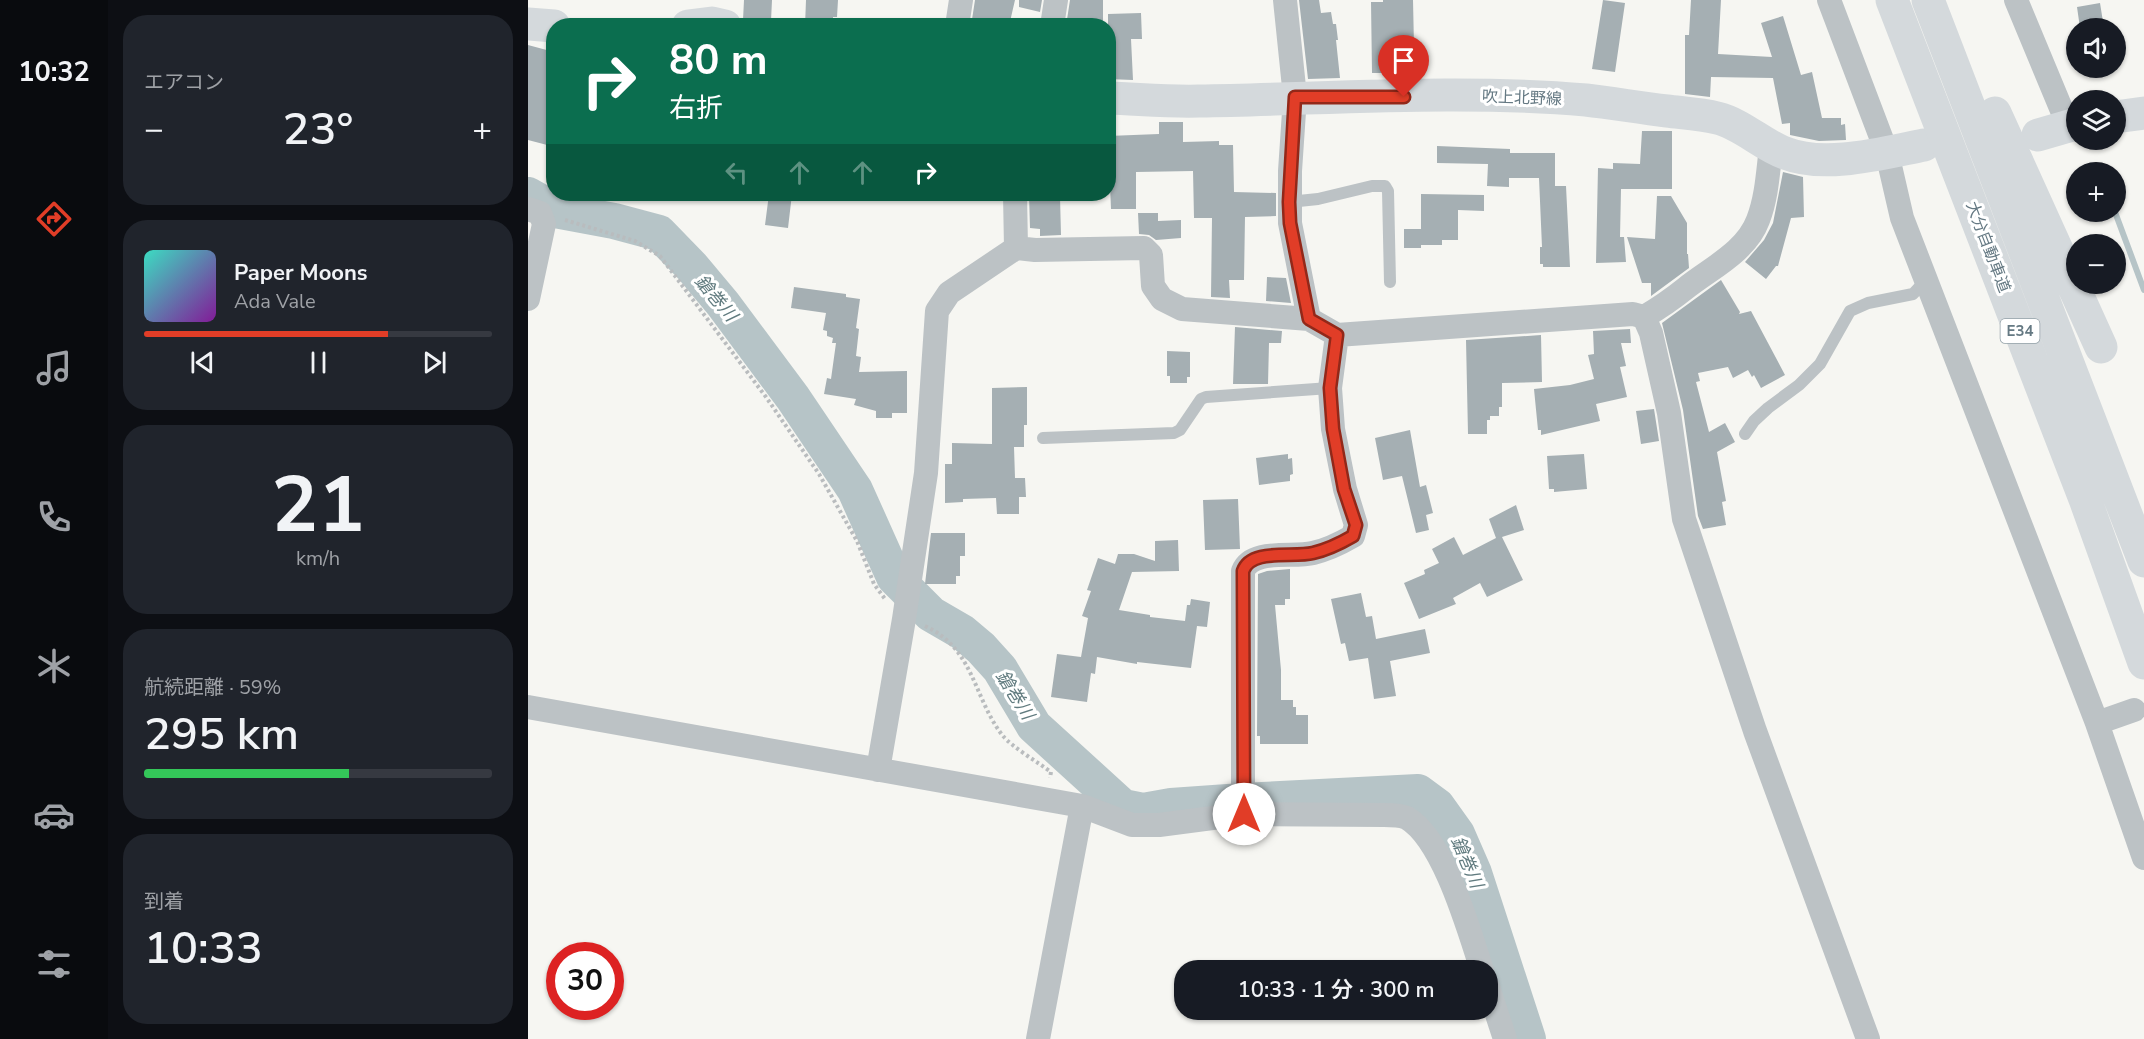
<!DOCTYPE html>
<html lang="ja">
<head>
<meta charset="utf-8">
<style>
  :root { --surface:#171b24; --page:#20242c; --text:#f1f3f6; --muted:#9ea1a6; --line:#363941; --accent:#e13d27 }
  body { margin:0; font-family:"Nunito Sans","Noto Sans JP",sans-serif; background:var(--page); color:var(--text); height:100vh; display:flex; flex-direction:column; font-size:22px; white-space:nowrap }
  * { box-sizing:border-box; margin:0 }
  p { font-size:20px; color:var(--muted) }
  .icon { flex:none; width:33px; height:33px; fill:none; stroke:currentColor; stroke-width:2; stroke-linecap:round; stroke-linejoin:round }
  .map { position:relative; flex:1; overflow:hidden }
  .side { display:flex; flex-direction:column; gap:15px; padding:15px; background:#0d0f14; width:420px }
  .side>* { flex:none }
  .guide { position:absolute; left:18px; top:18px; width:570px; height:183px; border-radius:24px; box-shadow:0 2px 4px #0004; background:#0b6e4f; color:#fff; overflow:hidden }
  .tools { position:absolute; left:1538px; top:18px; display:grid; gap:12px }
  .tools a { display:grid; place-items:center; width:60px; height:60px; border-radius:50%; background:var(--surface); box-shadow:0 2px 4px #0004; font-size:30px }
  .speed { position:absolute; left:18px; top:942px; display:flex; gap:12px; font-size:30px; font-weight:700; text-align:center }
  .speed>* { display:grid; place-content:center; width:78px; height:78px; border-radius:50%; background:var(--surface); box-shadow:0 2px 4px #0004; line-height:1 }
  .speed .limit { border:9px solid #d22; background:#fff; color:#111 }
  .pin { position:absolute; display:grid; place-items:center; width:51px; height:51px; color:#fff; margin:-62px -26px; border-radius:50% 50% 50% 0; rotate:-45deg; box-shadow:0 0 6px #0007 }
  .pin .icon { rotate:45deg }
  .me { position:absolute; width:66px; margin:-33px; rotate:0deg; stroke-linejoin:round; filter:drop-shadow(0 0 4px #0008) }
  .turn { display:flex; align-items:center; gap:21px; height:126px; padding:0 24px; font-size:27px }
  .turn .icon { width:78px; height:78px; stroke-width:2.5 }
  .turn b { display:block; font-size:42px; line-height:51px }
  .lanes { display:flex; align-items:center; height:57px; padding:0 24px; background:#0003; justify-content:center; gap:30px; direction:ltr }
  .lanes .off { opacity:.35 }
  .big { font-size:45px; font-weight:600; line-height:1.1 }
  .side .tile { flex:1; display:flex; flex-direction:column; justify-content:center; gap:9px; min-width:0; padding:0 21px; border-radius:24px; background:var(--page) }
  .side .dial { align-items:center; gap:0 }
  .dial b { font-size:78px; line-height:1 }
  .song { display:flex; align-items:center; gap:18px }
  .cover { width:72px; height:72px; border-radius:9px; background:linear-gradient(135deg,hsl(170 70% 55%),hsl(290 70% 35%)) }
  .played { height:6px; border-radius:3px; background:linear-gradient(90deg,var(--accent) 70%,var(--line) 70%) }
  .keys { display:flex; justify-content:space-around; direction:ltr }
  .heat { display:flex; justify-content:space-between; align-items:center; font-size:33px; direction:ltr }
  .charge { height:9px; border-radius:4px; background:linear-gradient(90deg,#34c759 59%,var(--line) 0) }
  .trip { position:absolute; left:646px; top:960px; width:324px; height:60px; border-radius:24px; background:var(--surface); box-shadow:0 2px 4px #0004; font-weight:600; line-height:60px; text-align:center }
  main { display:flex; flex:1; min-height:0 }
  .tab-bar { display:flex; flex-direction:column; width:108px; justify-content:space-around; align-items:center; background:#090b0e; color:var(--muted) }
  .tab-bar .icon { width:42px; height:42px }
  .tab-bar .current { color:var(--accent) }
  .tab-bar b { font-size:27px; color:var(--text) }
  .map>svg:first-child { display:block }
</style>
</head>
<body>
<main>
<nav class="tab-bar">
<b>10:32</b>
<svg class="icon current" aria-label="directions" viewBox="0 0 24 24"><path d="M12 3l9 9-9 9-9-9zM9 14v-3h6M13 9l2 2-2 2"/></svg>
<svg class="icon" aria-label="music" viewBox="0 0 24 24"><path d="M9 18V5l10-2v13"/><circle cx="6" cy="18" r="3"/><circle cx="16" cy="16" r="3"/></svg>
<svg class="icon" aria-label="phone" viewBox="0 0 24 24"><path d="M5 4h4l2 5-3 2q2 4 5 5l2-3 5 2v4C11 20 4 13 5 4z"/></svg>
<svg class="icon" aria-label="climate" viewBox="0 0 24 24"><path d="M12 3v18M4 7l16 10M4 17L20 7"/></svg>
<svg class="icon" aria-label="car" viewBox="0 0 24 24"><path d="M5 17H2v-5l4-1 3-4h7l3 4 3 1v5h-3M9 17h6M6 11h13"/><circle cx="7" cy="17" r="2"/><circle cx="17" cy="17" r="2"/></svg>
<svg class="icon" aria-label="filters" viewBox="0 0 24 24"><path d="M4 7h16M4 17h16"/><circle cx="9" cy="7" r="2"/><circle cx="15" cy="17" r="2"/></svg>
</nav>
<section class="side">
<div class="tile"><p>エアコン</p>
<div class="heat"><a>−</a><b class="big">23°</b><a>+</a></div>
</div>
<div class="tile">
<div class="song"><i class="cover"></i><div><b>Paper Moons</b><p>Ada Vale</p></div></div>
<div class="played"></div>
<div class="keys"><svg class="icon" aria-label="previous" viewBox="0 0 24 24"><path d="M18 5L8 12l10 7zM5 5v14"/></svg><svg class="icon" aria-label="pause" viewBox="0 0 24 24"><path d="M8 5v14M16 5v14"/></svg><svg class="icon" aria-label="next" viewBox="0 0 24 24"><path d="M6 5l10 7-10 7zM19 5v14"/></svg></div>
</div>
<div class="tile dial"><b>21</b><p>km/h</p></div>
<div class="tile"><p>航続距離 · 59%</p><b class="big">295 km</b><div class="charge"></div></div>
<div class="tile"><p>到着</p><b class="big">10:33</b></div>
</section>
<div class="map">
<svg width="1616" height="1039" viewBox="0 0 1616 1039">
  <rect width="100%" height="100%" fill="#f6f6f2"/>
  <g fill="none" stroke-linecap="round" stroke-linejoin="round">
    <path stroke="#b6c4c7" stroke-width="6" d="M1587,212l29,78"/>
    <path stroke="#b6c4c7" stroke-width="36" d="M0,195l27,15 59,11 45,12 33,34 31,37 70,94 62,92 39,87 37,37 31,18 19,16 19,21 34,57 89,81 20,4 28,-5 71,-5 176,-9 19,14 20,28 17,39 54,166"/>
  </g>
  <path fill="#a5afb3" d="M216,0h28l-1,21 -28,-1z
    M278,0h32l-1,17h-4v9h-28z
    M447,0h40l-6,26h-38z
    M491,0h23l-2,12 -21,-5z
    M542,0h33v26h-37z
    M771,0h20l2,13 10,-1 2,12h3l2,16h-2l4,38 -32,1z
    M855,0h30l1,46h2v16h-5v3h-4l1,8h-36l-1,-71h12z
    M1075,0l22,3 -10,69 -23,-3z
    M1163,0h30l-3,54 54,3 -11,-34 22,-7 18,59 11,-3 10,46h19v7l4,-1 1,16 -27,1 -29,-6v-12l-8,1 -9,-46 -62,-1 -1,20 -25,-3v-59h4z
    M1572,3l4,25h-24l-3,-21z
    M613,13l1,26h-11l2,41 -25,-1v-65z
    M0,45l26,7v85l-3,9 -23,-6z
    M631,122h24v20l36,-1v4h14l1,47 42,1v23l-31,1 -1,63h-15l1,18 -19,-1 1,-79h-18l-1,-47 -57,1v37h-25l-3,-73 51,-2z
    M1114,131h30v58h-51l-1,48h4l2,25 -30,1 2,-95 15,1v-6l27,1z
    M909,146l73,3v4h45v33h11l4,81h-27v-3h-3v-17h2l-3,-69h-30v9l-22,-1 1,-22 -51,-1z
    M1255,172l20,5 1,40 -13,1 -13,48h-2l-10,13 -21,-17 19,-22 9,-17z
    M241,194h23l-4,34 -23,-3z
    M501,194h28v3h3l1,38 -21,1v-7l-10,-1z
    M893,194l63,1v16l-26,-1v30h-16v5h-21v3h-17v-19h17z
    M1129,196h14l16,27v31h1l1,14 -38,28v-13h-9l-15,-46 28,2z
    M610,213h20v8l23,-1v18l-25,2 -7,-5 -10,-1z
    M739,277l19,1 5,25 -25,-2z
    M1193,280l19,32 -1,2 12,-3 34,64 -24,13 -7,-13 -2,2 -4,-7 -15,8 -5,-11 -30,6 2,8 -4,1 13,50 16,-9 10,19 -18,10 9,49 -4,1 4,23 -23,4 -5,-13 -15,-106 -21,-87z
    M266,287l52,7v3l14,2 -4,29 3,1 -3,27 5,1 -2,15 48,-1v42h-15v5h-16v-7l-22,-6 2,-6 -32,-5 3,-16 4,1 5,-36h-4l1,-5 -6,-2v-5l-4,-1 3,-17 -35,-5z
    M707,327l47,4 -1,12h-12l-1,41h-35z
    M1102,329l1,14h-10l5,23 -6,1 7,30 -31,7 4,17 -59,14v-5h-3l-4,-41 36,-4 24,-6 -6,-24 6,-1 -1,-23z
    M1013,335l1,47 -40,1v24h-3v9h-9v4h-3v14h-19l-2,-94z
    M639,351l23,1v25h-3v6h-17v-7h-3z
    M499,387v38h-3v22h-10l1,31h10l1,19h-7v17h-22l-1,-16 -33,1v3l-18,1v-39h7v-21l40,1v-56z
    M1126,409l5,32 -18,3 -5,-33z
    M882,430l10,57 6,-2 7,28 -7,2 3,15 -13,3 -14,-57 -19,4 -8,-42z
    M760,454v5l4,-1 1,16 -3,1v6l-31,4 -3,-27z
    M1056,454l3,35 -33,3v-3h-5l-2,-33z
    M710,499l2,50 -35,1 -2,-50z
    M988,505l8,25 -22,7 21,43 -36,17 -7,-14 -27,15 3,6 -37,15 -15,-36 21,-9 -1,-4 15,-7 -7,-14 22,-12 9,18 33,-17 -7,-19z
    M403,533h34v23h-5v20h-4v8h-31z
    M650,540l1,31 -47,1 -13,38 31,5v2l35,4 2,-16h3l1,-6 19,3 -3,25 -10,-1 -6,42 -54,-6v2l-40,-7 -2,17 -4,-1 -4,29 -36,-5 6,-43 24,3 7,-39 -6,-2 9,-25 -4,-1 11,-32 17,6 3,-10h16l21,7v-20z
    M762,569v30h-5v6h-10l6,65v30h12v7h3v8h12v29h-48v-8h-3l1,-162 9,-3z
    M833,593l5,24 6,-1 4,23 49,-10 5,24 -40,8 6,35 -22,3 -6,-41 -19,3 -4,-18 -4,1 -10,-45z"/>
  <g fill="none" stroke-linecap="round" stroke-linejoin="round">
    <path stroke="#b9bcbe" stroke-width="4" stroke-dasharray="3 3" stroke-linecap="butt" d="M37,220l70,21 25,15 106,141 53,77 38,67 17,43 11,15
      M397,626c50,23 48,72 78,110 9,11 36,27 48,36l-1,6"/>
    <path stroke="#bcc2c5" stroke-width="12" d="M761,202l29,-3 54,-13h13l3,5 2,91
      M1217,434l9,-13 14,-13 31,-23 21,-21 30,-53 18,-8 45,-9 13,-14
      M515,438l131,-5 6,-3 21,-31 5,-2 124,-9"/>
    <path stroke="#bcc2c5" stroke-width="24" d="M757,0l10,97 -5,74v52l19,96 28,16 296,-21 11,3 7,16 18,80 15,106 71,212 113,308
      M1301,0l58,153 15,65 195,505 47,135
      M1488,0l52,125
      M429,26l4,-26
      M524,26l4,-26
      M0,209l12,4 4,11 -16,75
      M488,248l19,2 109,-2 7,7 2,31 9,13 20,10 127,10
      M1116,317c17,-10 27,-17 42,-29 25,-20 60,-36 72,-68 9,-23 10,-49 13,-73
      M0,707l554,99 50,19h27l84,-11 141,1c7,0 17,0 23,3 37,22 62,113 75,152
      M1569,723l37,-13
      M350,770l26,-151 22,-146 11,-162 12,-18 67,-45 -1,-54
      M715,814v-243c9,-23 50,-13 70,-18 13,-3 28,-10 40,-17l3,-11 -11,-36 -12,-60 -3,-41 7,-53
      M960,987l17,52
      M510,1039l44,-233"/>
    <path stroke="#d4d9dc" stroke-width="33" d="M0,24l26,2
      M160,26l24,-3 13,3
      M580,98c31,1 61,4 91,3 129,-2 259,-12 387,-1 27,3 54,8 81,11 16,2 34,3 50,7 25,6 44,26 68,35 40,16 98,0 139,-8
      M1587,117l29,-4
      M1510,135l38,-11"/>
    <path stroke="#d4d9dc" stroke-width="33" d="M1364,0l193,499 59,164
      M1400,0l216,561
      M1467,113l106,234"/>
  </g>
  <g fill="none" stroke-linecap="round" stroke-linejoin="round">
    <defs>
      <path id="route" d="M716,814l-1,-243c8,-23 50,-13 70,-18 13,-3 28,-10 40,-17l3,-11 -12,-36 -11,-60 -3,-41 7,-53 -28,-16 -19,-96 -1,-21 6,-105h109"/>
    </defs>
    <use href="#route" stroke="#922819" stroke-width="15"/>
    <use href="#route" stroke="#e13d27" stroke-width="10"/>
  </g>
  <g text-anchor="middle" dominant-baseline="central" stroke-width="6" stroke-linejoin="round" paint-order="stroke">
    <rect fill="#fff" stroke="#93a1a8" stroke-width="1.5" x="1472.5" y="319" width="39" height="24" rx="4.5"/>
    <g font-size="15" font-weight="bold" fill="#657983">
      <text x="1492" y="331">E34</text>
    </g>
    <g font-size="16" fill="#657983" stroke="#fff">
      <text transform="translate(994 98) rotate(2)">吹上北野線</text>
      <text transform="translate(1460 247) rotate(69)">大分自動車道</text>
    </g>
    <g font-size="18" font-style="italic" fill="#617b7f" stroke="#fff">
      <text transform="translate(188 298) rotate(50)">鎗巻川</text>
      <text transform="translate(487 695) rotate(58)">鎗巻川</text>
      <text transform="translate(939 862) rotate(67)">鎗巻川</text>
    </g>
  </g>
</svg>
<div class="tools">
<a><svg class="icon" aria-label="sound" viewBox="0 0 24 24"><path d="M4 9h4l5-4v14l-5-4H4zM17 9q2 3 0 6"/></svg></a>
<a><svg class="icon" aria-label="layers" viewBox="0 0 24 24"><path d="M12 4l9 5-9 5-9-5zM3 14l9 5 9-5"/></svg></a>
<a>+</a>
<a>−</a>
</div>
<div class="speed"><div class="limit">30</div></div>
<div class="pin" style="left:876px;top:97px;background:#d93025"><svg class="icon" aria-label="arrive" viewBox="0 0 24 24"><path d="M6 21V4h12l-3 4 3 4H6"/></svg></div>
<svg class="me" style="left:716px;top:814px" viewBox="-20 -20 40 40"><circle r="19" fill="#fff"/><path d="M0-13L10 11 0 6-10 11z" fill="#e13d27"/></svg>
<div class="trip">10:33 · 1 分 · 300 m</div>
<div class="guide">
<div class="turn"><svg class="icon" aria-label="right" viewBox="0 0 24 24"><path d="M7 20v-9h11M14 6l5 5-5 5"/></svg><div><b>80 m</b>右折</div></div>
<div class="lanes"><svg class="icon off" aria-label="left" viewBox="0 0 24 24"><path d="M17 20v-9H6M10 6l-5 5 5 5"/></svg><svg class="icon off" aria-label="ahead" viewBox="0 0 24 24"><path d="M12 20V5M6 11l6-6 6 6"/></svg><svg class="icon off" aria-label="ahead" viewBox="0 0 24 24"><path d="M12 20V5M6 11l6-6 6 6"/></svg><svg class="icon" aria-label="right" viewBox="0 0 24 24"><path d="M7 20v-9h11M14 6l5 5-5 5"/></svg></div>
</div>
</div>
</main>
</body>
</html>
